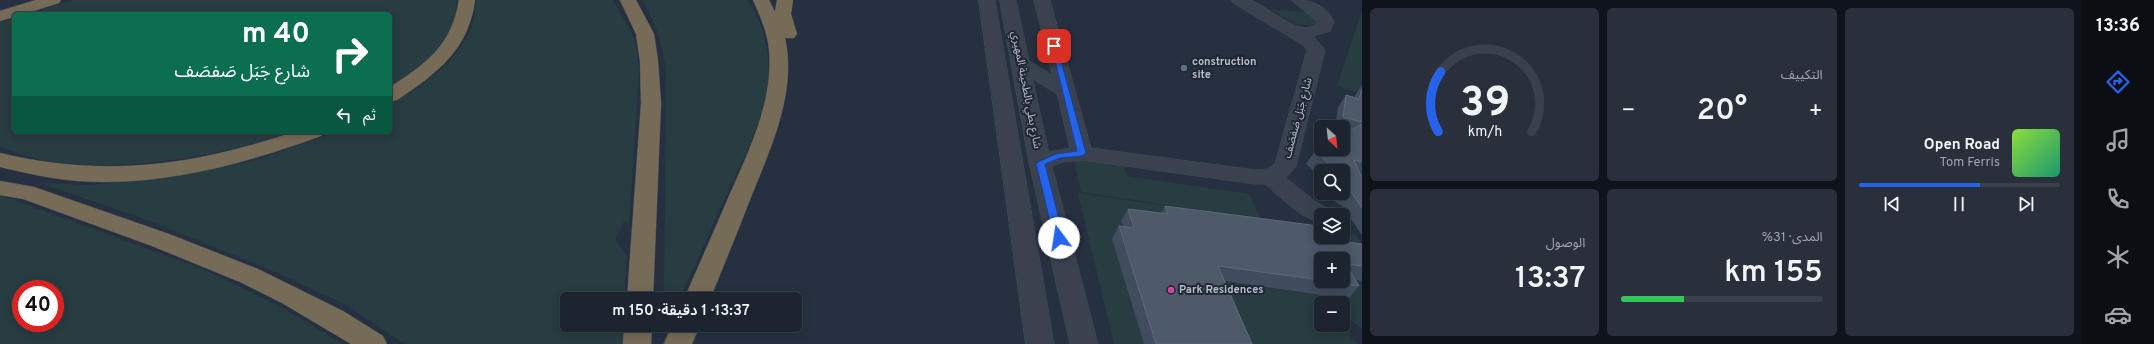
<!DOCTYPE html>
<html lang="ar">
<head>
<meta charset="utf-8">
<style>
  :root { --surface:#1c2430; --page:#29303c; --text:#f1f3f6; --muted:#a0a4ab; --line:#3a414c; --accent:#2563eb }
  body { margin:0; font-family:Overpass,"Noto Sans Arabic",sans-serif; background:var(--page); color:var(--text); direction:rtl; height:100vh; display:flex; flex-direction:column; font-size:15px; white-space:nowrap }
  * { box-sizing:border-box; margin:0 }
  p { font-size:13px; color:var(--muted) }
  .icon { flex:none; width:22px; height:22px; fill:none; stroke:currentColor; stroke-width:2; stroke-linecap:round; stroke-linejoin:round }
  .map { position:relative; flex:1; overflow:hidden; direction:ltr }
  .side { display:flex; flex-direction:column; gap:8px; padding:8px; background:#0f141a; width:720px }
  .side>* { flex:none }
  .guide { position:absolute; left:12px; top:12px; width:380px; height:122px; border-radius:6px; box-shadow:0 2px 10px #0003,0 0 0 1px var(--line); direction:rtl; background:#0b6e4f; color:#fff; overflow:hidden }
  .needle { width:26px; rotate:153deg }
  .tools { position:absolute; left:1314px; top:120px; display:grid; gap:8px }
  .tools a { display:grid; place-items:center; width:36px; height:36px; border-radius:6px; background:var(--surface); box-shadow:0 2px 10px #0003,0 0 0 1px var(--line); font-size:20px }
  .speed { position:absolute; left:12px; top:280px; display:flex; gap:8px; font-size:20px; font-weight:700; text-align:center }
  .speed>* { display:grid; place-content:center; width:52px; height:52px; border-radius:50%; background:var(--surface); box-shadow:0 2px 10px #0003,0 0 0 1px var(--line); line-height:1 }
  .speed .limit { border:6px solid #d22; background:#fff; color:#111 }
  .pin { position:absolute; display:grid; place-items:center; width:34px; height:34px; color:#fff; margin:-17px; border-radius:8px; box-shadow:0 2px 6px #0006 }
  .me { position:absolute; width:44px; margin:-22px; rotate:346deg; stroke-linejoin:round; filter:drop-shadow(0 0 3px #0008) }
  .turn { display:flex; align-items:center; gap:14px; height:84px; padding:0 16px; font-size:18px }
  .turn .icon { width:52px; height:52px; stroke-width:2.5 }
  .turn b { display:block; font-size:28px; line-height:34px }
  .then { display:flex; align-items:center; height:38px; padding:0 16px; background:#0003; gap:8px; font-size:15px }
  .big { font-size:30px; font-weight:600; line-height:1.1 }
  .side .tile { flex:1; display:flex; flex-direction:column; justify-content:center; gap:6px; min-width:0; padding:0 14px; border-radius:6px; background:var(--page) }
  .side .dial { align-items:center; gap:0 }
  .dial svg { height:104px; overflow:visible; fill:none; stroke:var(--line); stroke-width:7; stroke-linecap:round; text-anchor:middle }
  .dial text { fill:var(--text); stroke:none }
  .song { display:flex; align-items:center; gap:12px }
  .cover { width:48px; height:48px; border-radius:6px; background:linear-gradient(135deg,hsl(90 70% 55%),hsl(160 70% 35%)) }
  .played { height:4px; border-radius:2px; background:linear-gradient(90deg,var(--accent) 60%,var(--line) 60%) }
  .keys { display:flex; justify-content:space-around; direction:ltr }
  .heat { display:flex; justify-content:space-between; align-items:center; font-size:22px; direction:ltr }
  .charge { height:6px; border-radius:3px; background:linear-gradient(90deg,#34c759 31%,var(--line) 0) }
  .side .tiles { flex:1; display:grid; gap:8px; grid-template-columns:repeat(3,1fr) }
  .tile:first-child { grid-row:span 2 }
  .trip { position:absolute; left:560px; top:292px; width:242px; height:40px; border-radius:6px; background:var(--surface); box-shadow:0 2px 10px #0003,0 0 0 1px var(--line); font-weight:600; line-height:40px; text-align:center; direction:rtl }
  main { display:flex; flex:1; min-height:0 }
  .tabs { display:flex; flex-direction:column; width:72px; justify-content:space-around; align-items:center; background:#0b0e13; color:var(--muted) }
  .tabs .icon { width:28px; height:28px }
  .tabs .on { color:var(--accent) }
  .tabs b { font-size:18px; color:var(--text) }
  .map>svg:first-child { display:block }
</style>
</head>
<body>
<main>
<nav class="tabs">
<b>13:36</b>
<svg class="icon on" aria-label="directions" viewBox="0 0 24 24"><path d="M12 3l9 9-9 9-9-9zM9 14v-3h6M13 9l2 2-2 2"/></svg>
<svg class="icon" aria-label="music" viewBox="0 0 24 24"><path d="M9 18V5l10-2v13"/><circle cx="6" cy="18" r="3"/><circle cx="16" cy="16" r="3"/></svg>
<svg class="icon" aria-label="phone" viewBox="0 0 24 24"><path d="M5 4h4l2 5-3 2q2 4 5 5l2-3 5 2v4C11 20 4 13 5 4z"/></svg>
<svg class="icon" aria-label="climate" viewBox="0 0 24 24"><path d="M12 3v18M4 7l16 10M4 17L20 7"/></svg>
<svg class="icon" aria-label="car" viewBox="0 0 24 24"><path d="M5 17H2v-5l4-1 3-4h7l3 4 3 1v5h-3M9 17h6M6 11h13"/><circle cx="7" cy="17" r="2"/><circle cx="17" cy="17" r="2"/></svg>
</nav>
<section class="side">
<div class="tiles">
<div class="tile">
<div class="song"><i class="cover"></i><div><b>Open Road</b><p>Tom Ferris</p></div></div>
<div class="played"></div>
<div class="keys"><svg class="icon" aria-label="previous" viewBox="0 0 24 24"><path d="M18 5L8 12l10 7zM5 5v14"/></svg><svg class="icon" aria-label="pause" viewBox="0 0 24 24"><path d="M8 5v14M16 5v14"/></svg><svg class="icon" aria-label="next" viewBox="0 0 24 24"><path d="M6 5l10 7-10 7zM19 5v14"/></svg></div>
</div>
<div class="tile"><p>التكييف</p>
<div class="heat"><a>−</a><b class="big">20°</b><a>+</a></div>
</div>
<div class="tile dial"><svg viewBox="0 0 100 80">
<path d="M14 69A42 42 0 1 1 86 69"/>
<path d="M14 69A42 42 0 0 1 16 23" stroke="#2563eb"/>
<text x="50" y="56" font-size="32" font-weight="700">39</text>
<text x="50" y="72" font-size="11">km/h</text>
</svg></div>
<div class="tile"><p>المدى · 31%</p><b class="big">155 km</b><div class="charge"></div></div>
<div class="tile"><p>الوصول</p><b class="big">13:37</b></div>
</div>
</section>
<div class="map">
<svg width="1362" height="344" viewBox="0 0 1362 344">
  <rect width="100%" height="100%" fill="#263040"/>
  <path fill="#283d41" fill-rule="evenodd" d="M73,0h383c3,39 -37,68 -66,87v-73h-363z
    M476,0h137l18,31 5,13 3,28 -10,153 -5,-4 -9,18 12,17 -3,43h-57v26h55l-1,19h-216l-61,-40 -78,-36 -127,-51 -102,-35 48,3 79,-6 92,-19 80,-28h54v-27c38,-22 87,-56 86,-105z
    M642,0h106c42,66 12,125 -18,187 -17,36 -32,73 -49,109l-17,-2 2,-222c-3,-27 -10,-49 -24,-72z
    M1270,9l43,4 8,9c-20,9 -34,-3 -51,-13z
    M1361,14h1v80l-25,-8z
    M14,18v114h279c-78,26 -217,52 -293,14v-124z
    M1082,158l41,6 4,12 122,18 12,25 -180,-27 -7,-31z
    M1078,193l243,36v8h22v-4l12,1 7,11 -241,-23 6,19 -14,-2 31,105h-30z
    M0,195l203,74 75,36 65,39h-343zM21,289h34v34h-34z
    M1343,278l19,3v47l-13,-9 1,19 8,6h-121l-28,-65 139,20zM1321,303h22v22h-22z"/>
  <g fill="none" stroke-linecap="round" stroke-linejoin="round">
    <defs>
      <path id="minor" d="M979,0h16l59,344h-28z
        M1000,0h16l13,61 23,14 -18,-75h16l41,148 164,22 12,-1 8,-5 32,-114 -4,-5 -70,-42 -2,-3c6,0 13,0 19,0 17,4 52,42 68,22l-27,-22c19,0 34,3 43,22l-4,9 -17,5 12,14 -29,116 -10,12 30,24 13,7 4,6h-12v8c-22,-6 -38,-24 -56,-39h-10l-173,-24 -19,2 -11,4 46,178h-28l-41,-181zM1033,79l24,15 13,54 -21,4z"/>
      <path id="highway" d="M36,0h25l-2,3 -35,11h-10v3l-14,4v-10z
        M459,0h16c-6,50 -39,74 -78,100l-7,2v-15c36,-23 62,-42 69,-87z
        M620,0h16l18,34 4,27 3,42 -8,196h-26l14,-196 -1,-42 -4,-27z
        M753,0h16l6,12 2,-12h16l-2,14 6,20 -3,4h-9c12,54 -14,110 -34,159 -13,34 -27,68 -41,102h-26c15,-34 30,-68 45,-103 20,-45 45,-96 40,-147 -2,-18 -9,-33 -16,-49z
        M294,132h30l-3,4c-77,28 -160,51 -243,45 -27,-2 -52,-8 -78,-14v-14c105,25 192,13 294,-21z
        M0,181l34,6 135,47 89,35 85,42 40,25 4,8h-36l-69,-41 -42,-21 -88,-36 -129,-47 -23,-4z
        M624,325h28l-1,19h-28z
        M672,325h28l-8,19h-28z"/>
    </defs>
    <use href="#minor" stroke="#444b59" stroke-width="1"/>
    <use href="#highway" stroke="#454d5a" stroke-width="1"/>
    <use href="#minor" fill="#3a4250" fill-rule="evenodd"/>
    <use href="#highway" fill="#766b57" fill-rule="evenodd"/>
  </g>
  <path fill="#414d5e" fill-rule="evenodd" d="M1362,85v150l-20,-29 -14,-9 -1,-4h16v-22h-22v7l-15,-14 9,-13 16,-1v-1h12l4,-16 -4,-1v-5h-8l3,-20 8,-12 9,2 1,-3z
    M1165,206l162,33 35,5v37l-6,-1 3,6 -11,13 -123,-18 27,63h-108l-32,-105 7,-13h4l-2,-5 7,-12 33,4zM1321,259l22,22h-22z"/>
  <path fill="#4e596a" stroke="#5e6979" d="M1362,89v33l-19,-5 3,-22 13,4z
    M1362,124v38l-8,-2 8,18v30l-10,-15 -9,-5v-17h-9l-1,-3 -18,-17 19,-1 1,-1h8v-14z
    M1165,206l154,20 2,4v7h4l2,2 35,5v22l-16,-2 13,22 -34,-5h18v-22h-22v21l-103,-14 34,78h-96l-37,-118 15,2 -6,-19 40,5z"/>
  <path fill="#2563eb" stroke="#184099" d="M1051,44l6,2 29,107 -4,3 -22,2 -15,6 19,74 -5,4 -5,-4 -18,-75 20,-9 21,-3z"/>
  <circle fill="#5c6f8a" stroke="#1f2735" stroke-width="1.5" cx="1184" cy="68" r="4"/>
  <circle fill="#d1479c" stroke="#1f2735" stroke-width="1.5" cx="1171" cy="290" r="4"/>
  <g text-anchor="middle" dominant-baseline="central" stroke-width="4" stroke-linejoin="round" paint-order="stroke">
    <g font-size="11" font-weight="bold" fill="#b7beca" stroke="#1f2735" text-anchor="start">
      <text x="1192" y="62">construction<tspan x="1192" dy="13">site</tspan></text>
      <text x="1179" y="290">Park Residences</text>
    </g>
    <g font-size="11" fill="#b7beca" stroke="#1f2735">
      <text transform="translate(1026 90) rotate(79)">شارع بطي بالطحينة المهيري</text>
      <text transform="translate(1298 118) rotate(-75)">شارع جَبَل صَفصَف</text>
    </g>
  </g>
</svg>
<div class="tools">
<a><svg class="needle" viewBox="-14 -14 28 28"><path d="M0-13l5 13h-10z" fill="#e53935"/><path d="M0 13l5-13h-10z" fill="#a0a4ab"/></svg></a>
<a><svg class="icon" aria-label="search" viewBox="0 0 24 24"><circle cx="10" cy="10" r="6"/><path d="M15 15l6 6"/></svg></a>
<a><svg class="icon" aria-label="layers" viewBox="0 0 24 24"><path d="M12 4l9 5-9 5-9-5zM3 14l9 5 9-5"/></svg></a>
<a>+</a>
<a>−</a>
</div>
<div class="speed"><div class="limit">40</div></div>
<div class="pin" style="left:1054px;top:46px;background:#d93025"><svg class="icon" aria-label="arrive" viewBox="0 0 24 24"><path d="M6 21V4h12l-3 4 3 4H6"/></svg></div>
<svg class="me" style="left:1059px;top:238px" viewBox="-20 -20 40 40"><circle r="19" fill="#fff"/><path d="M0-13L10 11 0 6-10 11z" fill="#2563eb"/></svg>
<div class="trip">13:37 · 1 دقيقة · 150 m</div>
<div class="guide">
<div class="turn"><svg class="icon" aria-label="right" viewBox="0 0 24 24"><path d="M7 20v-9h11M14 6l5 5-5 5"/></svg><div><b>40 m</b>شارع جَبَل صَفصَف</div></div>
<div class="then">ثم<svg class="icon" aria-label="left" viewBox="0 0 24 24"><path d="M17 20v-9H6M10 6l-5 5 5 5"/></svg></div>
</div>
</div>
</main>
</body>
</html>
